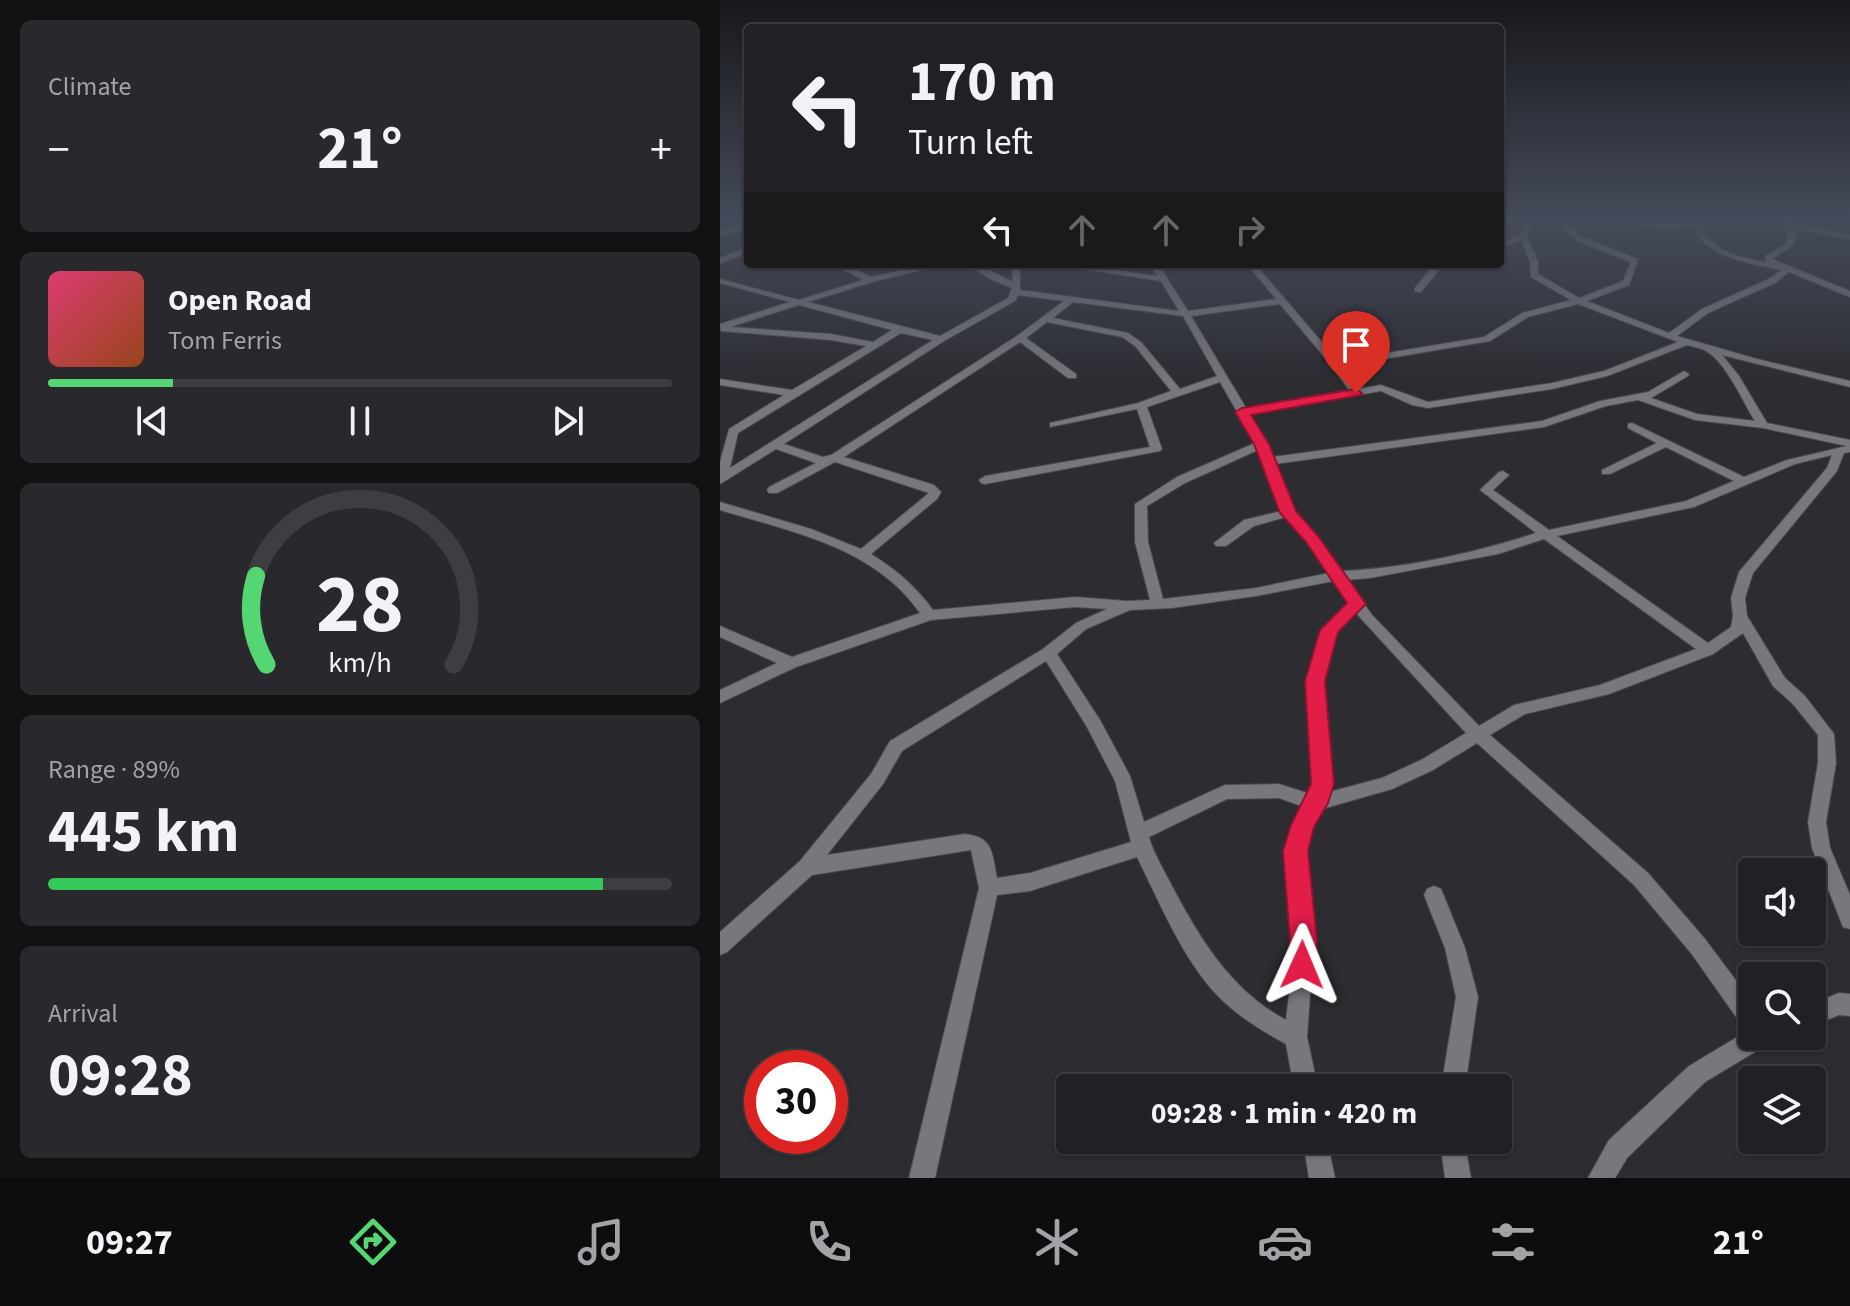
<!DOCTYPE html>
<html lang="en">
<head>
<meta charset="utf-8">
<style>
  :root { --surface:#212125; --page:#29292d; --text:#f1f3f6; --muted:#a2a3a7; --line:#3e3e42; --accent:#54d672 }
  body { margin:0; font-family:"Source Sans 3",sans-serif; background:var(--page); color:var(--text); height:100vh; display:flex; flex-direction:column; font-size:30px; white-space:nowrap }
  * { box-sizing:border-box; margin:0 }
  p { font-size:26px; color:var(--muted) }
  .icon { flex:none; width:44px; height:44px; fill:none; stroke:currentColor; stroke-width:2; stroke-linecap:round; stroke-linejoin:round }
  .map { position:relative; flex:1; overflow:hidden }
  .drawer { display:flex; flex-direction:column; gap:20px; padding:20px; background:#121214; width:720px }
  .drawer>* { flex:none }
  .hud { position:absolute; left:24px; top:24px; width:760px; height:244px; border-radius:8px; box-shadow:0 2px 6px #0004,0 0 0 2px var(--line); background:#212125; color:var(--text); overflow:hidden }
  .fabs { position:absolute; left:1018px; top:858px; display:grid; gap:16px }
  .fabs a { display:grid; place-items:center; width:88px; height:88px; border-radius:8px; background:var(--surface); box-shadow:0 2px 6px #0004,0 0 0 2px var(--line); font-size:40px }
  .speed { position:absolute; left:24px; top:1050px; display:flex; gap:16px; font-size:40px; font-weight:700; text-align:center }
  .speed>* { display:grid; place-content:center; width:104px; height:104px; border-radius:50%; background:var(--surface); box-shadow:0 2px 6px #0004,0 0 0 2px var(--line); line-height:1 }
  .speed .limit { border:12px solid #d22; background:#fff; color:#111 }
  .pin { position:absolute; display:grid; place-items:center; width:68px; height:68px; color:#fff; margin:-82px -34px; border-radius:50% 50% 50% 0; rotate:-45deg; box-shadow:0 0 8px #0007 }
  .pin .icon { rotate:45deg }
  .me { position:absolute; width:88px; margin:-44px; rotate:1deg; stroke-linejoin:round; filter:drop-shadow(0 0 6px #0008) }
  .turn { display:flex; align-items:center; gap:28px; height:168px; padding:0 32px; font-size:36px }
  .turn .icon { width:104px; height:104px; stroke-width:2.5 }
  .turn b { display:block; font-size:56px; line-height:68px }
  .lanes { display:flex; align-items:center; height:76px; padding:0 32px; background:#0003; justify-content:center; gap:40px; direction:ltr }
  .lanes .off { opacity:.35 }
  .big { font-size:60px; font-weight:700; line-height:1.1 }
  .drawer .card { flex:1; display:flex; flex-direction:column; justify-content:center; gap:12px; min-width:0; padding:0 28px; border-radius:12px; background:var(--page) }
  .drawer .dial { align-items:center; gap:0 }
  .dial svg { height:208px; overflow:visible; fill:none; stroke:var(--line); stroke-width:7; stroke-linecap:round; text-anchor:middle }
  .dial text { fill:var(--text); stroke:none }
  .song { display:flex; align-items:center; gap:24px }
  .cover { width:96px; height:96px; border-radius:12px; background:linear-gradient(135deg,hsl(340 70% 55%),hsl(20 70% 35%)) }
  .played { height:8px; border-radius:4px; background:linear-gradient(90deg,var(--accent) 20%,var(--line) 20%) }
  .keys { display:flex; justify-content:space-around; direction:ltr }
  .heat { display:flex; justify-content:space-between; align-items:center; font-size:44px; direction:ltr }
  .charge { height:12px; border-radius:6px; background:linear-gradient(90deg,#34c759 89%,var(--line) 0) }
  .trip { position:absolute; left:336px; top:1074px; width:456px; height:80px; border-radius:8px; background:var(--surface); box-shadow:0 2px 6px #0004,0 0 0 2px var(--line); font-weight:700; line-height:80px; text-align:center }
  .tabs { display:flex; height:128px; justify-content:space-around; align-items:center; background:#0d0d0f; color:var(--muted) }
  .tabs .icon { width:56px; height:56px }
  .tabs .on { color:var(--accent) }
  .tabs b { font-size:36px; color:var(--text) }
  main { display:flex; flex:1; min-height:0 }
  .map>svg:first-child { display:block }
</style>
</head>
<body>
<main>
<section class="drawer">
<div class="card"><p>Climate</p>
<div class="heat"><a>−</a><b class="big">21°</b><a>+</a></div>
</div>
<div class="card">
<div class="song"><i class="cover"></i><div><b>Open Road</b><p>Tom Ferris</p></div></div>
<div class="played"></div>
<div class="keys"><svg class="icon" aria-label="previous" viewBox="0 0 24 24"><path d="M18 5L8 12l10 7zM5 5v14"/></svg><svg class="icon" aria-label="pause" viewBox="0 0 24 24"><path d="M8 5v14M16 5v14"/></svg><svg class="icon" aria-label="next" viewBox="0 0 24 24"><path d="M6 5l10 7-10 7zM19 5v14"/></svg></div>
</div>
<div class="card dial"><svg viewBox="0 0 100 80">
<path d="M14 69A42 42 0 1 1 86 69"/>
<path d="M14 69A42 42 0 0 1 10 35" stroke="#54d672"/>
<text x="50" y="56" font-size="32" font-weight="700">28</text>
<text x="50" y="72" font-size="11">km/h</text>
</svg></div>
<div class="card"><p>Range · 89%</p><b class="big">445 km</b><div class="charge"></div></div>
<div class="card"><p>Arrival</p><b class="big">09:28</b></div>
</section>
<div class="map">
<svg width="1130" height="1178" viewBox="0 0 1130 1178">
  <rect width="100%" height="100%" fill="#2c2c31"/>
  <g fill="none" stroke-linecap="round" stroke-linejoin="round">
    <defs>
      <path id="minor" d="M807,220h7l-7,16 11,26v12l41,24 44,-17 8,-19 -54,-21 -24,-21h8l22,17 55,22 -9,26 -42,16 82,32 33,-24 69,-31 10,-8c-31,-7 -67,-10 -86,-38l5,-5 -44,2 -36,-9 36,5 39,-3 13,2 -5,8c14,21 40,26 63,30l-1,-6 21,-12 2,-10 -6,-14 68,15v4l-58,-11 4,6 -3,11 -21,14 78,32v6l-61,-25 -12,10 -69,31 -31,23 80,23 93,22v6l-128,-32 17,21 28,47 83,17v12l-6,1 -7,18 -84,102 -8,25 2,18 38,62 20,18 29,38 2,29 -10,59 4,26 20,47v34l-7,-2 -31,-79 -4,-26 10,-59v-28l-25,-31 -20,-18 -30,-53 -30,21 -104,40 -84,20 -35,21 158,138 57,66 47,63v34h19l-3,8 -63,38 -78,76 -12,20h-27l21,-38 80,-74 60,-36 -5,-2 -53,-75 -57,-68 -157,-142 -44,27 -41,19 -70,20 -10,17 -7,25 9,90 -7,96 11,51h-24l-8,-44c-24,-13 -47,-27 -67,-47 -35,-35 -60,-96 -82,-140l-107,34 -33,4 -62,283h-26l70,-290 -8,-38 -159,25 -85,77 -7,3v-23l80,-71 71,-87 19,-33 153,-92 33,-26 31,-14 -32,-2 -144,13 -135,47 -76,36v-13l57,-27 -57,-26v-11l72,31 128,-44c-46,-66 -128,-81 -200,-103v-8l91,27 50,20 68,-56 -94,-31 -58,31h-8l-2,-3 2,-3 47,-24 -40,-14 -56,35v-22l9,-33 55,-34 -64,-10v-6l72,11 74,-44 -35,-6 -110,-9 -1,-7 70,-22 -70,-19v-4l79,21 64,-20 -29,-16h10l27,13 60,-13h15l-74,18 -64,20 132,34 68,-38 4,-10 -22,-9 -23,-15h10l36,18 -1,-18h8v26l159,21 -18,-30 -110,-17h21l85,12 -7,-12h8l30,47 88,-12 -29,-35h8l83,97 146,-24 38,-24 49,-13 -40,-23 -1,-15 -9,-22 -21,8v-5l20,-8zM298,295l46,6 -47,35 -186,119 -8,2 -39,-13 160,-103 71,-40zM353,302l110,14 34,60 -37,13 -39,-47 -13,-9 -75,-15zM560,304l52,62 17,24 -103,18 -55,-92zM858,304l100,38 -74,29 -52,12 -124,19 -47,-17 -23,4 -16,-23 148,-25 38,-24zM79,305l93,25 -19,12 -42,-8 -101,-7zM327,322l75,15 13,9 36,45 -33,12 -88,20v4l87,-18 13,38 -165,29 -6,4 2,3 4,1 175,-33 2,-2 -15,-42 73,-25 35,61 -78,34 -42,27v38l15,58 -23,1 -52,-4 -142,13c-18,-24 -36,-40 -62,-56l66,-55 4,-7 -7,-7 -90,-28 176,-115 48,36h8v-4l-50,-36zM181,333l32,7 -203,128 8,-35zM967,345c6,2 15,3 19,6 21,12 36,50 49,70l-58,-7 -46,-16 37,-22 1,-2 -5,-3 -36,21 -48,9 -58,20 -270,36 -23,-43 132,-23 31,14 16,3 124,-19 55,-13zM918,400l57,20 68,8 84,18 -60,14 -43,17 -112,-54 -4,1v4l29,15 -55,27v4h8l56,-27 68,34 -48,20 -137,29 -56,-40 16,-15 -6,-4 -4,1 -19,18 56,43c-62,20 -129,35 -194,38l-25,-35 -22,-24 -20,-48 269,-37 62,-21zM538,450l24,61 -38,9 -30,23 2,3h10l28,-20 32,-9 21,25 22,31 -73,15 -93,11 -15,-57 -1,-36 38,-23zM1112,455l-5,13 -88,104 -8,26 2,18 -2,11 -23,16 -151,-107 137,-29 101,-43zM824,539l152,110 -96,36 -86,20 -35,21 -107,-111 -25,-35 23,-2 128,-24zM614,581l15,22 -27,27 -15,51 7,103 -4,10 -31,-10 -54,1 -81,37 -14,-46 -30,-56 -43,-66 29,-25 44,-19 42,-2 84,-12zM636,613l110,120 -45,27 -39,18 -53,14 3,-8 -9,-103 13,-49zM326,661l41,66 28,54 16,61 -101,31 -33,5c-5,-24 -3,-41 -32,-44l-138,21 56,-71 19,-33zM559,798l25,9c-29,47 -11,81 -10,132 0,27 -5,54 -8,81 -54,-29 -85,-79 -113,-132 -8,-16 -19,-33 -24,-51l78,-38z
        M23,226l3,4 -26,5v-4z
        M25,248h3v5l-28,10v-5z
        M718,264h11l-10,6 -18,22h-6v-4l18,-22z
        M714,886l7,3 24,59 13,49 -13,91h-24l15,-91 -11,-49 -21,-53 3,-6z
        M1119,993l11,1v22l-11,-1 -27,11v-22z
        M583,1140h24l8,38h-26z
        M720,1140h24l7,38h-26z"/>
    </defs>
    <use href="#minor" stroke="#4a4a4e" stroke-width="2"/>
    <use href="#minor" fill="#77777c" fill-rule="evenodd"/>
  </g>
  <linearGradient id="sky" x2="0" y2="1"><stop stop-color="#18181b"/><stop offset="0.57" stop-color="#454b5a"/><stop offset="1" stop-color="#454b5a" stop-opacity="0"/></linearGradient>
  <rect width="1130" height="385" fill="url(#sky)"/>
  <path fill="#e11d48" stroke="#92132f" stroke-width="2" d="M636,389l6,4 -1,2 -110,20 18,29 27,67 22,25 48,68 -28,28 -13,49 9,103 -6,19 -14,24 -6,24 9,90 -1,24 -4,9 -10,4 -10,-4 -4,-9 2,-24 -7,-90 8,-26 20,-41 -6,-103 15,-51 27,-27 -41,-61 -26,-29 -26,-69 -19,-32 7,-4z"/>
</svg>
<div class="fabs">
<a><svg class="icon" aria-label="sound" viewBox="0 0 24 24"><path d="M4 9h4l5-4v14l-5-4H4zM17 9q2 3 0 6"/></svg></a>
<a><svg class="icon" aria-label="search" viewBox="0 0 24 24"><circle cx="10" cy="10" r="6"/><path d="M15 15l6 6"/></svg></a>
<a><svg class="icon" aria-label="layers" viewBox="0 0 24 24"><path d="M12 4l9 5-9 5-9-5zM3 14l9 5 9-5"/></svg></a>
</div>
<div class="speed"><div class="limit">30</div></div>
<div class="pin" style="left:636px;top:393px;background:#d93025"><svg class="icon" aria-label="arrive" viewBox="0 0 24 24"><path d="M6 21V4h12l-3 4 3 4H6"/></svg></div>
<svg class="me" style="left:582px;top:965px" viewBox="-20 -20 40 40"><path d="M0-17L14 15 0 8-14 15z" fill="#e11d48" stroke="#fff" stroke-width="4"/></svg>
<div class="trip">09:28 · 1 min · 420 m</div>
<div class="hud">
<div class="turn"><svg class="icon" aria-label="left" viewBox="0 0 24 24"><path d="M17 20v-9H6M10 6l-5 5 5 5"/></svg><div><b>170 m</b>Turn left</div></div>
<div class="lanes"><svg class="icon" aria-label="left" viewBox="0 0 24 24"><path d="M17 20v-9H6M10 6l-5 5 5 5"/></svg><svg class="icon off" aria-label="ahead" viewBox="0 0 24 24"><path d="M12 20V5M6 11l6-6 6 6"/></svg><svg class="icon off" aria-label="ahead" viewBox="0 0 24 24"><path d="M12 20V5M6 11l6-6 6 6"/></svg><svg class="icon off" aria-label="right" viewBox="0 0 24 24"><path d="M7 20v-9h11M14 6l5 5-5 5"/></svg></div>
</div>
</div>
</main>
<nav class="tabs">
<b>09:27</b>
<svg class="icon on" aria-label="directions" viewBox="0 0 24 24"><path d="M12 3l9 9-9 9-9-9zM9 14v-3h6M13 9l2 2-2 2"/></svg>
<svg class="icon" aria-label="music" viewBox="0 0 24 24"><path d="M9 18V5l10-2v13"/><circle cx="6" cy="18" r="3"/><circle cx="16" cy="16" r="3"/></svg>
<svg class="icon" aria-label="phone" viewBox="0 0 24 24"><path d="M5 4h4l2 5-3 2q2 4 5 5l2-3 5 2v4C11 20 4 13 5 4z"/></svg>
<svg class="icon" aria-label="climate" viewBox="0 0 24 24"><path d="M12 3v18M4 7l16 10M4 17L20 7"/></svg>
<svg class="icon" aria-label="car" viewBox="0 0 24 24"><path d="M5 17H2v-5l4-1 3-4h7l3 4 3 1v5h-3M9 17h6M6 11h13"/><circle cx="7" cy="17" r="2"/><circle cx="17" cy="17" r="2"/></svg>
<svg class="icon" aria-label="filters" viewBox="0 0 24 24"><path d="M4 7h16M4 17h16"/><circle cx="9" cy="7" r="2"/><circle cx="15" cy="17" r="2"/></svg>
<b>21°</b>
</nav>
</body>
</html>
